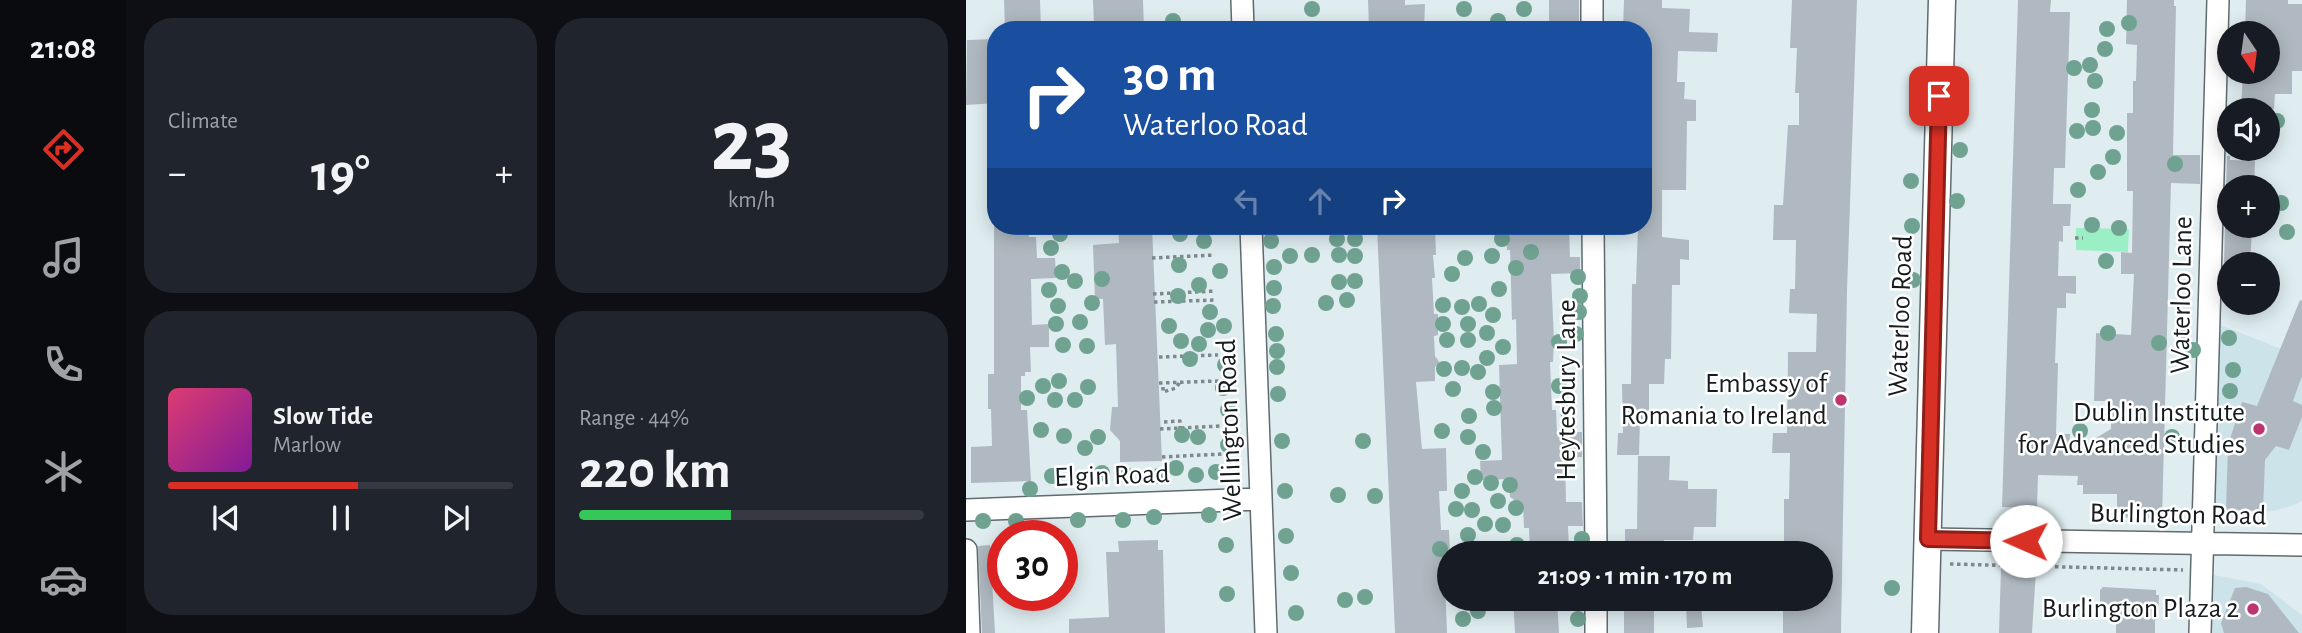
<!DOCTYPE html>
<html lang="en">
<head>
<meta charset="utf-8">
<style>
  :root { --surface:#171b24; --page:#20242c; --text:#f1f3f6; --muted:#9ea1a6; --line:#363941; --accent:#d93025 }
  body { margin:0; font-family:"Alegreya Sans",sans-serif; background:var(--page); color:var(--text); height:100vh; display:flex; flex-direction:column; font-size:26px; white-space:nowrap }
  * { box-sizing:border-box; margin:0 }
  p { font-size:23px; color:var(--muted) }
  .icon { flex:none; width:38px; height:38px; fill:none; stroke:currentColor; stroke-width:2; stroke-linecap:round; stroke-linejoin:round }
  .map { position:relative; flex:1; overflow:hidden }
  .side { display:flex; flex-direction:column; gap:18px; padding:18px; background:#0d0f14; width:840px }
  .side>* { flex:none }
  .banner { position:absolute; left:21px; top:21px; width:665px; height:214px; border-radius:28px; box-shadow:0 4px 18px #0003; background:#1a4fa0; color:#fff; overflow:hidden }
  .needle { width:46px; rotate:167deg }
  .fabs { position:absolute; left:1251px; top:21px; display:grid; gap:14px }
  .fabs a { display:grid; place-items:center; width:63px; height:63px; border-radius:50%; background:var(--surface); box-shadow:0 4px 18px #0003; font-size:35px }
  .speed { position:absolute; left:21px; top:520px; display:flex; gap:14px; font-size:35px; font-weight:700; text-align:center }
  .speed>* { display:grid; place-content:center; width:91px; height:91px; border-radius:50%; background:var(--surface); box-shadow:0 4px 18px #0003; line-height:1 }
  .speed .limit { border:10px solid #d22; background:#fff; color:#111 }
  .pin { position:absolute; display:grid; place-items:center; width:60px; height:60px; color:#fff; margin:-30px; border-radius:14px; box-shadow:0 4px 10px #0006 }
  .me { position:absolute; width:77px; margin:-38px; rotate:271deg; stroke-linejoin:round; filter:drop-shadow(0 0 5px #0008) }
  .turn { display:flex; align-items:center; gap:24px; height:147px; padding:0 21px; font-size:32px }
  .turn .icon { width:91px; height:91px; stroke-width:2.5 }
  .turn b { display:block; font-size:49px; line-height:60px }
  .lanes { display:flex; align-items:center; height:66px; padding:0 21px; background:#0003; justify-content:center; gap:35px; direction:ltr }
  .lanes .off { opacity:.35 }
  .big { font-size:52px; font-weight:600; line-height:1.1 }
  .side .tile { flex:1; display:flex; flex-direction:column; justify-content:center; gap:10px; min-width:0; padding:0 24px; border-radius:28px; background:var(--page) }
  .side .dial { align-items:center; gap:0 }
  .dial b { font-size:91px; line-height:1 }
  .song { display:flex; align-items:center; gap:21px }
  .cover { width:84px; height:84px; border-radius:10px; background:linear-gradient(135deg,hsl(340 70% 55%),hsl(290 70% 35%)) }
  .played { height:7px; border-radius:4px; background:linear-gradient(90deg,var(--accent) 55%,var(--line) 55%) }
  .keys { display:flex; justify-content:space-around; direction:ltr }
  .heat { display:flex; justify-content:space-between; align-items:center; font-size:38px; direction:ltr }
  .charge { height:10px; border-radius:5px; background:linear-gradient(90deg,#34c759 44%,var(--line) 0) }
  .side .tiles { flex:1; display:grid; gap:18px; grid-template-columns:repeat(2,1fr) }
  .trip { position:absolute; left:471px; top:541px; width:396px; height:70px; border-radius:35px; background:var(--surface); box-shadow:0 4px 18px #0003; font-weight:600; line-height:70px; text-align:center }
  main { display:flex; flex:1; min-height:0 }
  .menu { display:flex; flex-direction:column; width:126px; justify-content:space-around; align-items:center; background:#090b0e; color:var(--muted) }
  .menu .icon { width:49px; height:49px }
  .menu .current { color:var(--accent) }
  .menu b { font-size:32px; color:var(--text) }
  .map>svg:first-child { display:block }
</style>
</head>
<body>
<main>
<nav class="menu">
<b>21:08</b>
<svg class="icon current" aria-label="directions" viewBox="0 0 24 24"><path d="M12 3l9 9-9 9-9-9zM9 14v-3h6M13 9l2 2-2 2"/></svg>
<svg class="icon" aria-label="music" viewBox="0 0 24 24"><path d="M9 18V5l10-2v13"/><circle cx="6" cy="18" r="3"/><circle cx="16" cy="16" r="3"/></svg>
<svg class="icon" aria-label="phone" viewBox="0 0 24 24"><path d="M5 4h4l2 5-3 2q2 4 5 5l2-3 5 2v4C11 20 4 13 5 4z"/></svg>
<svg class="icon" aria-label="climate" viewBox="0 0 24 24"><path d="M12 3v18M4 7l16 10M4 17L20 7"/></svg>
<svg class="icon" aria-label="car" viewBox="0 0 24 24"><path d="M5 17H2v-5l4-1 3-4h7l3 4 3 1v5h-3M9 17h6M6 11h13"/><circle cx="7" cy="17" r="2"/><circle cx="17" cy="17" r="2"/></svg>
</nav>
<section class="side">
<div class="tiles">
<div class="tile"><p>Climate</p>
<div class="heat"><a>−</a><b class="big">19°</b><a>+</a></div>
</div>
<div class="tile dial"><b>23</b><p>km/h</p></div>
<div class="tile">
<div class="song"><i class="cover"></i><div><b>Slow Tide</b><p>Marlow</p></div></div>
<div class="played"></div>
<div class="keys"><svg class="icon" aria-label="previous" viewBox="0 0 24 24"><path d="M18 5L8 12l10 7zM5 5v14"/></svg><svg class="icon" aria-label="pause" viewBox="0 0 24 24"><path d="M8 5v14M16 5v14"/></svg><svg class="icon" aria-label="next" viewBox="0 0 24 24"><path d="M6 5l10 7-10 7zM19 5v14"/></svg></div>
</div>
<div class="tile"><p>Range · 44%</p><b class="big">220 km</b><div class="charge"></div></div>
</div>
</section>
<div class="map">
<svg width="1336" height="633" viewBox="0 0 1336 633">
  <rect width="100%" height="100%" fill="#dfedf1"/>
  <path fill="#cde3ea" d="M1254,325l82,32v144l-8,4 -20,6 -62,-1z
    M1248,575l47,9 41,31v18h-91z"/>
  <path fill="#9af0c4" d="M1110,228l53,1 -1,23 -52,-2z"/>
  <path fill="#b0b9c1" d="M38,0h36l1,30h-36z
    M127,0h50l1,30h-33v-6h-17z
    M402,0h37v5l20,-1 -1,26h-55z
    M583,0h30v26l-30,1z
    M658,0h38v8l28,1 -1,23 29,1 -1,19 -39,-1 -1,31h8l-1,17 12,1v21h-9l-1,69h-24v47l27,3v20l-9,-1v26h-8l-1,74h-6l-1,25h-15v35h-9l-1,36h-22l1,-22h5l-1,-49h9l1,-100h4l2,-58h5v-196l-20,-1z
    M826,0h65l-10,291 -6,342h-58v-35h37v-45h-36v-54h5l1,-46h-18l1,-20h14l1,-81h28l1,-38 -28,-1 1,-24h5l1,-49h-23l1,-35h9l5,-80h11v-32h-4l2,-45h-7z
    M1052,0h33l-1,12h20l-5,156h-11l-1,36h18l-1,22h-7v16l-4,-1 -1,35h18v18l-10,-1v15h-9l-2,55h3l-2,71h14l-1,20 42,-25 1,-28h-18l2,-68 35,2 3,-61h-13v-22l11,1 1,-62h-6v-78h6v-32h3l1,-36 -11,-1 1,-44h47v6h2l-3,149h27v29l-29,-1 -9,336 -45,-2v-23h-34v-9h-6l1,-9 -40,-1 -1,33 -35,-1z
    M1280,0h42v4h14v67h-10v23h-17l-1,15 -33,1 2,-38h25v-39h-23z
    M30,39v64l-30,2 1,-65z
    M1261,156h3v4l25,1 -1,26h-28z
    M28,226h35v11h7l1,21h18l1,20 -25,1 1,46 17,-1v23h-19l1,25h-6v4h-4v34h6l4,71 -60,2v-36l21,-1 -1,-37h-3v-35h6z
    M152,226h34l10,235 -42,1v-21l-10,-11 2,-23h6l-2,-63 -11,1 -2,-46h-8l-2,-54 26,-2z
    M411,226h58l1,29h-3l2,23h-3l2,36h4v21l-4,1 1,20 5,7 -5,4v14l-19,1 6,67 24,-1 1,43h-8l2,39h8l1,23 -6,2 3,78h-52z
    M574,226h29l1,31h10v16l-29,1 3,66 -1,22h-3l2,48h4l1,22h25v25l-17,1 1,44h16l1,24h-15l1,25 -17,2h-22l-1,-25h-5l-1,-22 -13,-9 -1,-18 -28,1 -1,-19 22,-1 -3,-95 18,-1 -1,-45 -4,1 -2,-70h-3l-1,-21z
    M1259,226h27l-1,24 -5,14h-22z
    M1334,300l2,1v75l-9,25 9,4v12l-13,33 -13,-4 -11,14 -2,51 -37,-1 2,-65 14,-43 15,4z
    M672,456h32l-1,24 19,1v8h29l-1,38h-22l-1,13h-29v12l-39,1v-24h12z
    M192,540v10h5l2,83h-96v-14l40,-2 -3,-65h13l-1,-11z
    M24,545l5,88h-13l-4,-87z
    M1035,568l35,2 -4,63h-33z
    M1137,587l53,3v5h3l-1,25h-3v13h-39v-23l-16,-1v-19z
    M1280,587l22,7 31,39h-75l-3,-10 14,-35z
    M547,598h44l2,35h-44z
    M658,598h30v35h-30z
    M720,604h15l2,23 -16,1z"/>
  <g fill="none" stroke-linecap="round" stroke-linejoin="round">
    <defs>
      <path id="minor" d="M276,0l1,30
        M626,0v30
        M285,226l15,407
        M627,226l3,327
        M0,510l294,-11
        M962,539l374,6
        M0,550l3,83
        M630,598v35
        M1234,633l18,-633"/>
      <path id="tertiary" d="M959,633l17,-633"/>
    </defs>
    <use href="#minor" stroke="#5f6b6f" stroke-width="24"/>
    <use href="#tertiary" stroke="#5f6b6f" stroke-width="29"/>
    <path stroke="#7f888c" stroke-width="3.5" stroke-dasharray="3.5 3.5" stroke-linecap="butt" d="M307,28l96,-4
      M1109,238h8
      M186,258l63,-3
      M187,294l63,-3
      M188,302l62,-2
      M193,357l59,-2
      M193,383l60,-2
      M197,387v5l13,-4 4,-6
      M198,422l16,-1v7
      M194,429l61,-3
      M196,457l60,-3
      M984,564l233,6"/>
    <use href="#minor" stroke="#fff" stroke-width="21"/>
    <use href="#tertiary" stroke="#fff" stroke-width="26"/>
  </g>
  <g fill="#70a292">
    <circle cx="346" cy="9" r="8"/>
    <circle cx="498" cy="9" r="8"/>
    <circle cx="558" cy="9" r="8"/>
    <circle cx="207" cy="21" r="8"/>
    <circle cx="532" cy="21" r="8"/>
    <circle cx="1163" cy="23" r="8"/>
    <circle cx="1141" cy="29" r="8"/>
    <circle cx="1139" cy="49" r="8"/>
    <circle cx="1124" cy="65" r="8"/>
    <circle cx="1108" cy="68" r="8"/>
    <circle cx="1129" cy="81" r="8"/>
    <circle cx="1126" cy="110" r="8"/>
    <circle cx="1311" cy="121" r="8"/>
    <circle cx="1127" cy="128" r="8"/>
    <circle cx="1111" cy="131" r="8"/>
    <circle cx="1151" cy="133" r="8"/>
    <circle cx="994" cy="150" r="8"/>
    <circle cx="1147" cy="157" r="8"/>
    <circle cx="1209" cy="164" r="8"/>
    <circle cx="1132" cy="172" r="8"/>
    <circle cx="945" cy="181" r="8"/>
    <circle cx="1112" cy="190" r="8"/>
    <circle cx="991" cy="201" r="8"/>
    <circle cx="1315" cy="203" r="8"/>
    <circle cx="1126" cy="225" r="8"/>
    <circle cx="946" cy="226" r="8"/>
    <circle cx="1153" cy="228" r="8"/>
    <circle cx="1321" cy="232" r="8"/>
    <circle cx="94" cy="234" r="8"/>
    <circle cx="214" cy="234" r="8"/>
    <circle cx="371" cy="239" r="8"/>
    <circle cx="389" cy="239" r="8"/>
    <circle cx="536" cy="239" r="8"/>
    <circle cx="238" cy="241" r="8"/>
    <circle cx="305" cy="241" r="8"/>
    <circle cx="85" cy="248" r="8"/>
    <circle cx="565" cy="252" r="8"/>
    <circle cx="346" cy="255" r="8"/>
    <circle cx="373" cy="255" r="8"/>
    <circle cx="324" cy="256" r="8"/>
    <circle cx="389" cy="256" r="8"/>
    <circle cx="526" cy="256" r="8"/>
    <circle cx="499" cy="258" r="8"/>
    <circle cx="1140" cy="261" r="8"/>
    <circle cx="213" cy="265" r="8"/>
    <circle cx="308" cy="267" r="8"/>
    <circle cx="550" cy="268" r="8"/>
    <circle cx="254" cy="271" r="8"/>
    <circle cx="96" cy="272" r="8"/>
    <circle cx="486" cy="274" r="8"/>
    <circle cx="612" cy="277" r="8"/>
    <circle cx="136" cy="279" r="8"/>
    <circle cx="947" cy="280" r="8"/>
    <circle cx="109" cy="281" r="8"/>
    <circle cx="389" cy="281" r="8"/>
    <circle cx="373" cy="282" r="8"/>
    <circle cx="233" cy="285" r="8"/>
    <circle cx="308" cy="288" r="8"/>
    <circle cx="533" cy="289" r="8"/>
    <circle cx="83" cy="290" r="8"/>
    <circle cx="212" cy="296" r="8"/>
    <circle cx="614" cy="296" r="8"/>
    <circle cx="381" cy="300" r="8"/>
    <circle cx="126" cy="303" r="8"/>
    <circle cx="360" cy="303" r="8"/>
    <circle cx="513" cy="304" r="8"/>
    <circle cx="477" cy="305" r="8"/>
    <circle cx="92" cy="306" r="8"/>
    <circle cx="307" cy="306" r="8"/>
    <circle cx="496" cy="307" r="8"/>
    <circle cx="244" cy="312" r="8"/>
    <circle cx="613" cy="312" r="8"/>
    <circle cx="527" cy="315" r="8"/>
    <circle cx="114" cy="322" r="8"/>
    <circle cx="90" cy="324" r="8"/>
    <circle cx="477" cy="324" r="8"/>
    <circle cx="502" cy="324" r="8"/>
    <circle cx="203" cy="326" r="8"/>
    <circle cx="258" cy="326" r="8"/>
    <circle cx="242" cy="330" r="8"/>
    <circle cx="1217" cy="332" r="8"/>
    <circle cx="521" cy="333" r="8"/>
    <circle cx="1142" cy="333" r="8"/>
    <circle cx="310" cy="334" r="8"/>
    <circle cx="610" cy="334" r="8"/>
    <circle cx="1263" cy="338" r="8"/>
    <circle cx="481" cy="340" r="8"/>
    <circle cx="502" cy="340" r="8"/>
    <circle cx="215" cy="341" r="8"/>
    <circle cx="593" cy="342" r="8"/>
    <circle cx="1193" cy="343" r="8"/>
    <circle cx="233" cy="344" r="8"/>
    <circle cx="97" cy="345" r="8"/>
    <circle cx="121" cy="346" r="8"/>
    <circle cx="537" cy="347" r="8"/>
    <circle cx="1227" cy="350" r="8"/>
    <circle cx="311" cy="351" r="8"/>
    <circle cx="521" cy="358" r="8"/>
    <circle cx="224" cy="359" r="8"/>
    <circle cx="259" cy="365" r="8"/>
    <circle cx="311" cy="367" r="8"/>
    <circle cx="496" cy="368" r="8"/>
    <circle cx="478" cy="369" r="8"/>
    <circle cx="1267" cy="370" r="8"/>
    <circle cx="512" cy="372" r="8"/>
    <circle cx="93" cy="381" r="8"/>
    <circle cx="77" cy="386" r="8"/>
    <circle cx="593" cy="386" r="8"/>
    <circle cx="122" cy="387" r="8"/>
    <circle cx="257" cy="388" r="8"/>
    <circle cx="487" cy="389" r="8"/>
    <circle cx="1264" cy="391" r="8"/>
    <circle cx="527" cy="392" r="8"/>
    <circle cx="312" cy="394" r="8"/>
    <circle cx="61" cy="398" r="8"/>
    <circle cx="89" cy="400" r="8"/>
    <circle cx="109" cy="400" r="8"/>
    <circle cx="528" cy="408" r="8"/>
    <circle cx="262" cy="410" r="8"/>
    <circle cx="602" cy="412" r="8"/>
    <circle cx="503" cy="416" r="8"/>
    <circle cx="75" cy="430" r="8"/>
    <circle cx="476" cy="431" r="8"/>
    <circle cx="1114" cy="431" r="8"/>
    <circle cx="216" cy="435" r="8"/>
    <circle cx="98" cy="436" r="8"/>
    <circle cx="132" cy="437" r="8"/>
    <circle cx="232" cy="437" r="8"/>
    <circle cx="502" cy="437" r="8"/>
    <circle cx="1206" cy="437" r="8"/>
    <circle cx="316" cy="441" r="8"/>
    <circle cx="397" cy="441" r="8"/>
    <circle cx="262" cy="445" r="8"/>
    <circle cx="119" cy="448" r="8"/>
    <circle cx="517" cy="452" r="8"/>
    <circle cx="210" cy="468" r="8"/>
    <circle cx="250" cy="472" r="8"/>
    <circle cx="136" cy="473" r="8"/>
    <circle cx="160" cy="475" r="8"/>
    <circle cx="230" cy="475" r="8"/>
    <circle cx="86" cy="476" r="8"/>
    <circle cx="193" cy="476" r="8"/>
    <circle cx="509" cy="477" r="8"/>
    <circle cx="525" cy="483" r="8"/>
    <circle cx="544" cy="485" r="8"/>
    <circle cx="64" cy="489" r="8"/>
    <circle cx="319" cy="491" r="8"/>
    <circle cx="496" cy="491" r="8"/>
    <circle cx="372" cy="495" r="8"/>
    <circle cx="409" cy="496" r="8"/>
    <circle cx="532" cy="501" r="8"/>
    <circle cx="550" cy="508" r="8"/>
    <circle cx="490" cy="509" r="8"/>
    <circle cx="506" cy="510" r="8"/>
    <circle cx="243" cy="515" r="8"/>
    <circle cx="188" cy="517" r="8"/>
    <circle cx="112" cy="520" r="8"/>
    <circle cx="157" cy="520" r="8"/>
    <circle cx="17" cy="521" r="8"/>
    <circle cx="50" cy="521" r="8"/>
    <circle cx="519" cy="524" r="8"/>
    <circle cx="537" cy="525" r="8"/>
    <circle cx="502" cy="535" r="8"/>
    <circle cx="320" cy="536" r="8"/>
    <circle cx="616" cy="539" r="8"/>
    <circle cx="260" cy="545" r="8"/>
    <circle cx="551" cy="545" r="8"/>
    <circle cx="474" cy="549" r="8"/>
    <circle cx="325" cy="573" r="8"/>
    <circle cx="926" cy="588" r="8"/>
    <circle cx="261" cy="594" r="8"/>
    <circle cx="399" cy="597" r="8"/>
    <circle cx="379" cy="600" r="8"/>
    <circle cx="512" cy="611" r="8"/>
    <circle cx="330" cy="613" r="8"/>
    <circle cx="497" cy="619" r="8"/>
    <circle cx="612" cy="619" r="8"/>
  </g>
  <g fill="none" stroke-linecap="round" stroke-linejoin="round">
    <defs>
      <path id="route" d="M973,96l-11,443 98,2"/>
    </defs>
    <use href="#route" stroke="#8d1f18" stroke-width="18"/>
    <use href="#route" stroke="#d93025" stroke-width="12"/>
  </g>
  <g fill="#bd346f" stroke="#fff" stroke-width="2.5">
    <circle cx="875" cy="400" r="7"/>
    <circle cx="1293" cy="429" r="7"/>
    <circle cx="1287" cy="609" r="7"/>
  </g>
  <g text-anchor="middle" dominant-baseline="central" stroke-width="5" stroke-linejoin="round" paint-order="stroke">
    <g font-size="28" fill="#161b1d" stroke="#fff">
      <text transform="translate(1216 295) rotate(-89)">Waterloo Lane</text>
      <text transform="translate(935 316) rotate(-88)">Waterloo Road</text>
      <text transform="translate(601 390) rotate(-90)">Heytesbury Lane</text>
      <text transform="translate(264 430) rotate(-92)">Wellington Road</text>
      <text transform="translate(146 476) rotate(-2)">Elgin Road</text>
      <text transform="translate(1212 515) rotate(1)">Burlington Road</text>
    </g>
    <g font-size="28" fill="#161b1d" stroke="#fff" text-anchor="end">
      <text x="861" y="384">Embassy of<tspan x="861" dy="32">Romania to Ireland</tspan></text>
      <text x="1279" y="413">Dublin Institute<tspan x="1279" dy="32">for Advanced Studies</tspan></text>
      <text x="1273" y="609">Burlington Plaza 2</text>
    </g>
  </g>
</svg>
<div class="fabs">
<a><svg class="needle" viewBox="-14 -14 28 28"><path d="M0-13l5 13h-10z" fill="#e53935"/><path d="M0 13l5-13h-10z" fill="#9ea1a6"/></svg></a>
<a><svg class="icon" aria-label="sound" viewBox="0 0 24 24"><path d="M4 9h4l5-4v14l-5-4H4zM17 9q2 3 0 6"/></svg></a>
<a>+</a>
<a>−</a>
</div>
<div class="speed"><div class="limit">30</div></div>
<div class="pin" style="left:973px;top:96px;background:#d93025"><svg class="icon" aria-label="arrive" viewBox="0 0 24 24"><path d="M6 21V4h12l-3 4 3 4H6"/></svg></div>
<svg class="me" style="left:1060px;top:541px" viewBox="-20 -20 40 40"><circle r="19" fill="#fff"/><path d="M0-13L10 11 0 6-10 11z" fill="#d93025"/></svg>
<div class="trip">21:09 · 1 min · 170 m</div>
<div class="banner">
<div class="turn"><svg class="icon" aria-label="right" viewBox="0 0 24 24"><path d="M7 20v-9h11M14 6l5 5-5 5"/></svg><div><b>30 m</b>Waterloo Road</div></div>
<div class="lanes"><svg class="icon off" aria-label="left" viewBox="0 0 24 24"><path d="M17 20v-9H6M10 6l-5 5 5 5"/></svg><svg class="icon off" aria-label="ahead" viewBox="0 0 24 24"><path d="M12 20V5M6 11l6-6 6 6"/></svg><svg class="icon" aria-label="right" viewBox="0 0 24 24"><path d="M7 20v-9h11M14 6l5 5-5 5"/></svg></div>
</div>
</div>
</main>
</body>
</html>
